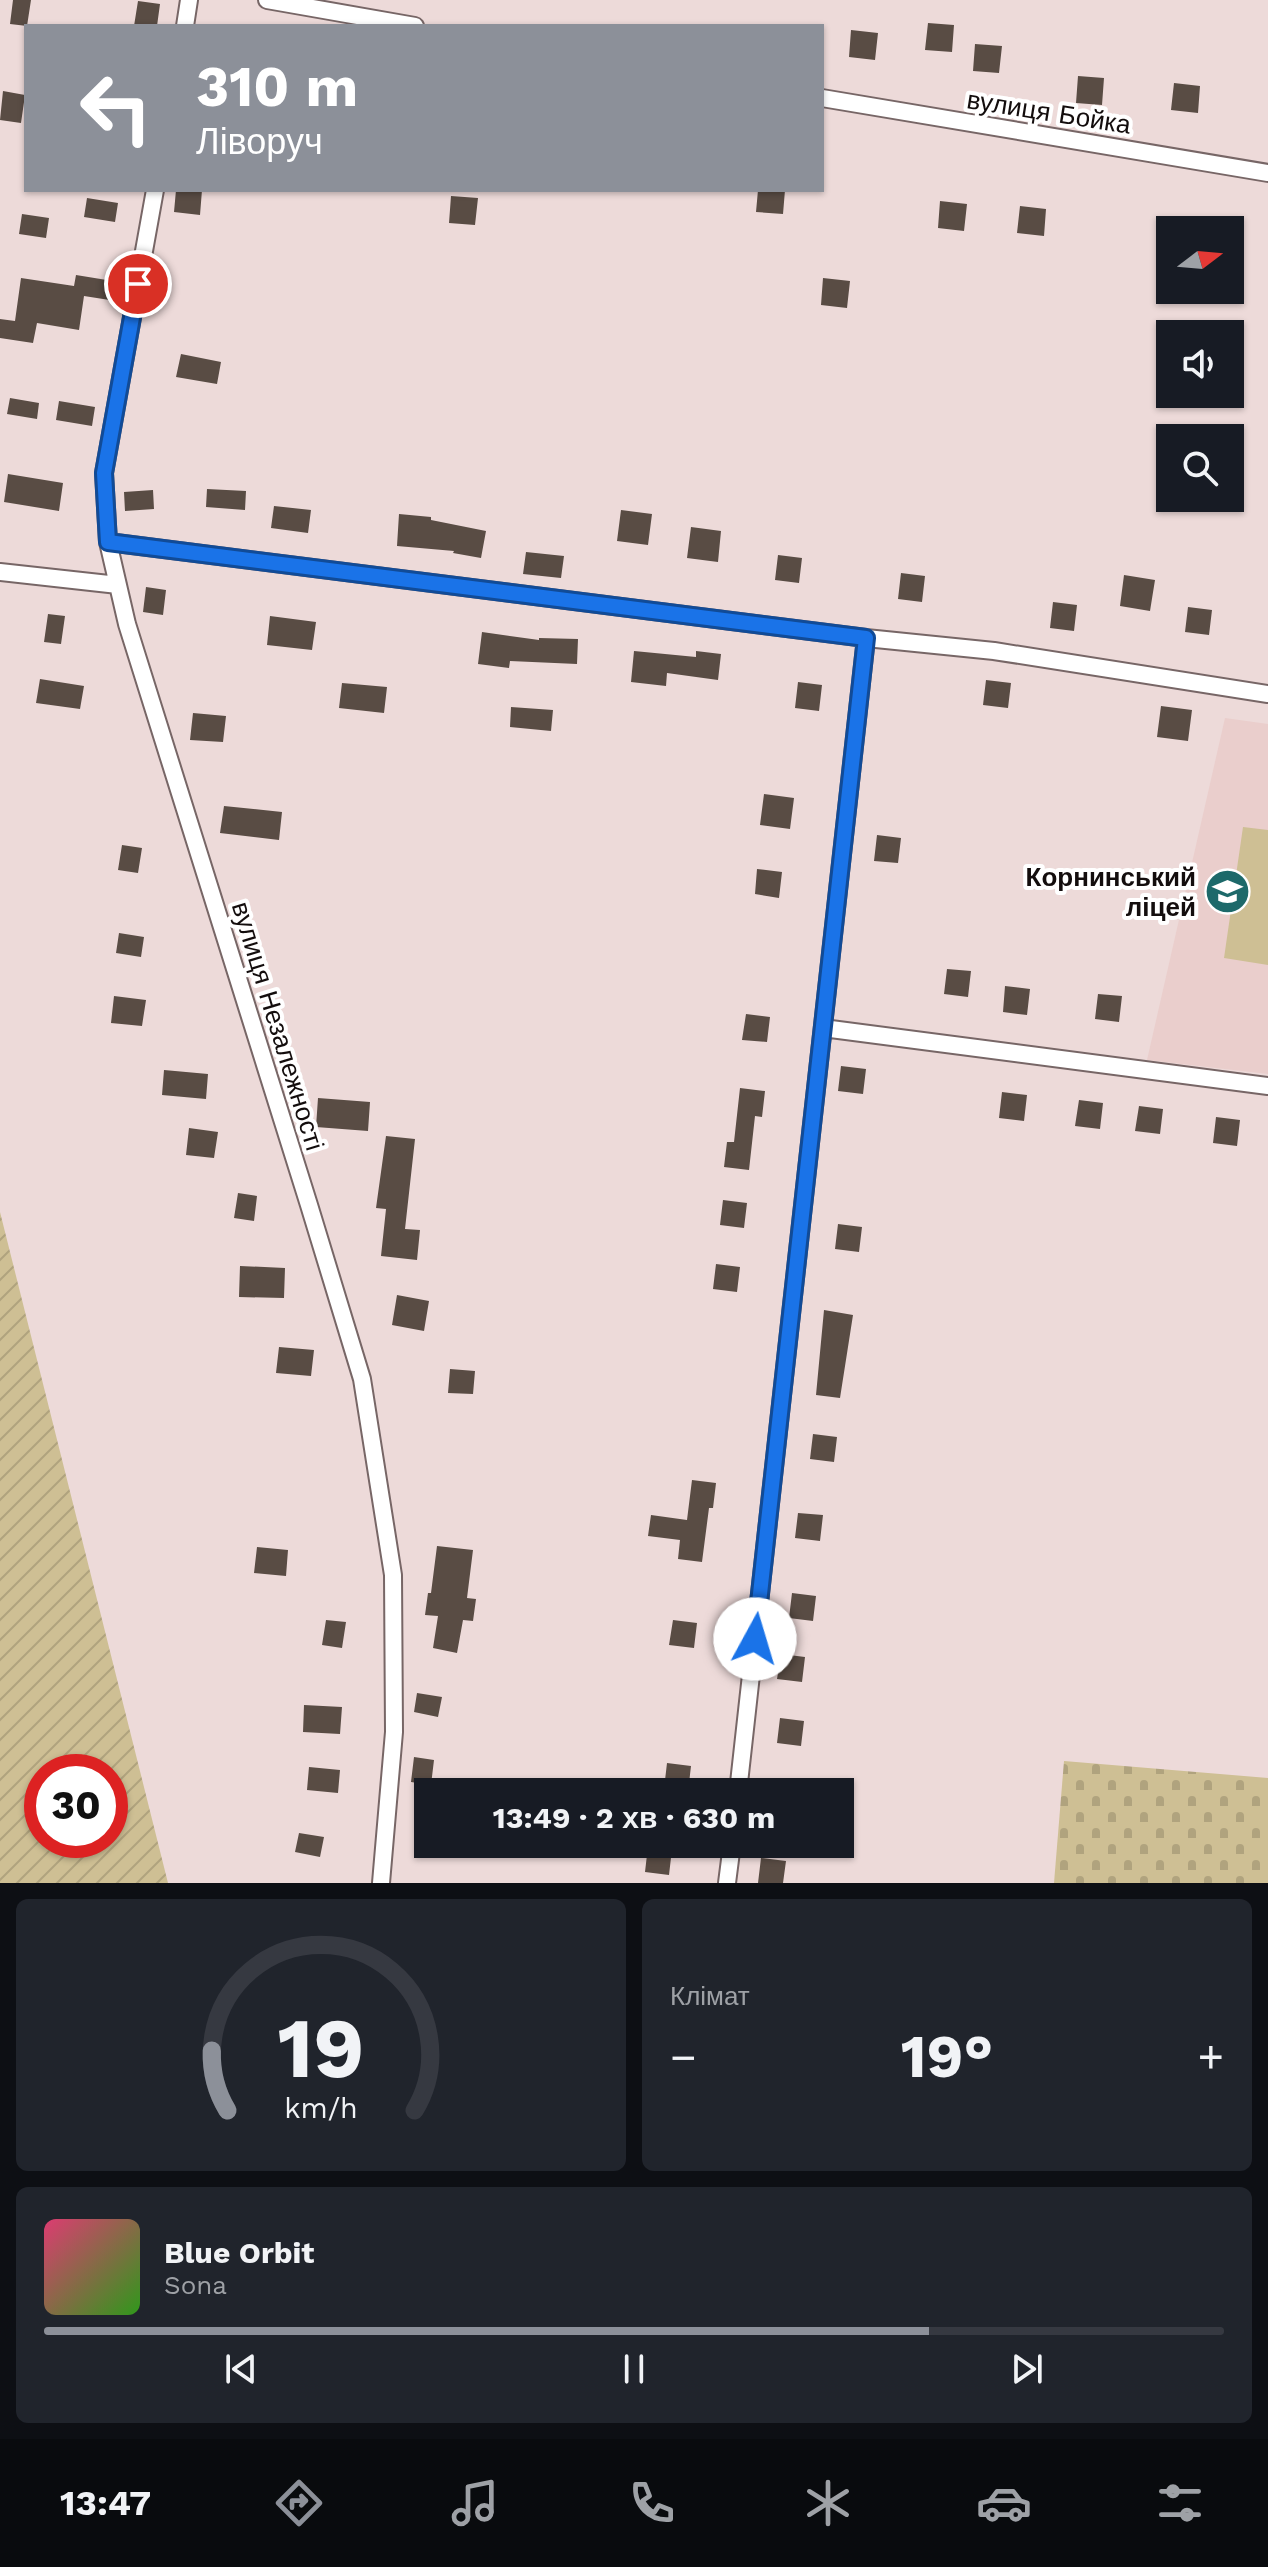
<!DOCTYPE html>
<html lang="uk">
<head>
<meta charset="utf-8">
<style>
  :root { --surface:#171b24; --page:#20242c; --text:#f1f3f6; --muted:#9ea1a6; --line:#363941; --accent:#8c9099 }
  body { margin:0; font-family:"Work Sans",sans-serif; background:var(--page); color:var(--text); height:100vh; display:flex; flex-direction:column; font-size:30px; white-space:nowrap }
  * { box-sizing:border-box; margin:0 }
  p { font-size:26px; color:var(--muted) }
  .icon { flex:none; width:44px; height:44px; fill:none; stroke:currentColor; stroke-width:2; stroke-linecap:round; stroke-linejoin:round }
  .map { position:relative; height:1883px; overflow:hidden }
  .panel { display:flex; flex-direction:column; gap:16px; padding:16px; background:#0d0f14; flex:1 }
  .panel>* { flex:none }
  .top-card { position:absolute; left:24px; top:24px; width:800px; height:168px; border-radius:0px; box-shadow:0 2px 6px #0004; background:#8c9099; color:#fff; overflow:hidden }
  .needle { width:52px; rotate:74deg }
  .tools { position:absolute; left:1156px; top:216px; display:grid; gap:16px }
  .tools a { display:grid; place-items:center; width:88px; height:88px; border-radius:0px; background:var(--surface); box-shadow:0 2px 6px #0004; font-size:40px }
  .speed { position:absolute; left:24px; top:1754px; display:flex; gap:16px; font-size:40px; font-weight:700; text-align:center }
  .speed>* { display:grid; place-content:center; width:104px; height:104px; border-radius:50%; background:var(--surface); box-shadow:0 2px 6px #0004; line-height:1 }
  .speed .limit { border:12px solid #d22; background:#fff; color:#111 }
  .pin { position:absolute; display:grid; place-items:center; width:68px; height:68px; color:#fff; margin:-34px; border:4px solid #fff; border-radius:50%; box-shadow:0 2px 8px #0007 }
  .me { position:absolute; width:88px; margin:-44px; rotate:6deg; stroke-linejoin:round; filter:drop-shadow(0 0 6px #0008) }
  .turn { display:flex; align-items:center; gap:28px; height:168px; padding:0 40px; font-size:36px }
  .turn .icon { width:104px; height:104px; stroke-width:2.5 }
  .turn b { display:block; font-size:56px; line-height:68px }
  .big { font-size:60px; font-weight:700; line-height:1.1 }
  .panel .widget { flex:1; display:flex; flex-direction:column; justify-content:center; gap:12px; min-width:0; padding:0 28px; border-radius:12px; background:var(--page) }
  .panel .dial { align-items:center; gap:0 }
  .dial svg { height:208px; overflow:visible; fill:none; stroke:var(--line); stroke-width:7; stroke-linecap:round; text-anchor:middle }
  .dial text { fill:var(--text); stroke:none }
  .song { display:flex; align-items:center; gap:24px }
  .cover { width:96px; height:96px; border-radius:12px; background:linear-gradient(135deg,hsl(340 70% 55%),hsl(110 70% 35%)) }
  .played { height:8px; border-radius:4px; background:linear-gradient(90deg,var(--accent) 75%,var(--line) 75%) }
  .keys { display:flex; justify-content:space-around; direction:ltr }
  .heat { display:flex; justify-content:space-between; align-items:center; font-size:44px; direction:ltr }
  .panel .tiles { flex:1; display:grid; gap:16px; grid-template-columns:1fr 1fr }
  .widget:last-child { grid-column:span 2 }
  .trip { position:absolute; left:414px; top:1778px; width:440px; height:80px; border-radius:0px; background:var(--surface); box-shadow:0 2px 6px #0004; font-weight:700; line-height:80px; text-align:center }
  .menu { display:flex; height:128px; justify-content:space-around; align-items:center; background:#090b0e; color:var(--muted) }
  .menu .icon { width:56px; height:56px }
  .menu .on { color:var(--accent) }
  .menu b { font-size:36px; color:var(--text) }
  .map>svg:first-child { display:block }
</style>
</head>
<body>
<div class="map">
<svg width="1268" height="1883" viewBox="0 0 1268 1883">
  <defs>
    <pattern id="cemetery-stones" width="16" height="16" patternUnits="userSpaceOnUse" patternTransform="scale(2)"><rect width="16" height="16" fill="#cebf94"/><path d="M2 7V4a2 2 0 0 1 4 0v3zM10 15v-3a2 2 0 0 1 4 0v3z" fill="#b0a37e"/></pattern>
    <pattern id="garden-furrows" width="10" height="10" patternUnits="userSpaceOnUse" patternTransform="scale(2)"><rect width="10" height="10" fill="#cebf94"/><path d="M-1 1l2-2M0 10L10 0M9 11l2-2" fill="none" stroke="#b0a37e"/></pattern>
  </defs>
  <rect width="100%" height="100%" fill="#eddad9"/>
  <path fill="#eacecc" d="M1225,718l43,6v350l-121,-14z"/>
  <path fill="url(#cemetery-stones)" d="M1064,1761l204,17v105h-214z"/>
  <path fill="url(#garden-furrows)" fill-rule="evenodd" d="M0,1212l168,671h-168zM42,1772h68v68h-68z"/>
  <path fill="#cebf94" d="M1243,827l25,3v135l-44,-7z"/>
  <path fill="#594c44" d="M13,0h18l-4,26 -17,-2z
    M138,1l22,3 -3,22h-23z
    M928,23l26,2 -2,27 -27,-2z
    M851,30l27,3 -3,27 -26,-3z
    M975,44l27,2 -3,27 -26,-2z
    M1078,76l26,2 -2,27 -26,-2z
    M1174,83l26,3 -2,27 -27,-3z
    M3,91l22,4 -4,28 -21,-3z
    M176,190h26l-2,25 -26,-3z
    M758,190h27l-2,24 -27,-2z
    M451,196l27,2 -3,27 -26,-2z
    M87,198l31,5 -3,19 -31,-5z
    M940,201l27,3 -3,27 -26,-3z
    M1020,206l26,3 -2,27 -27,-3z
    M22,214l27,4 -3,20 -27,-4z
    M76,275l43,7 -3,19 -32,-5 -5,34 -42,-7 -4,20 -33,-5v-19l15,2 6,-43 53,8z
    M823,278l27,3 -3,27 -26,-3z
    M181,354l40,8 -4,22 -41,-7z
    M10,398l29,5 -2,16 -30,-5z
    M59,401l36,6 -3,19 -36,-6z
    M8,474l55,9 -4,28 -55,-9z
    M207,489l39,2 -1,19 -39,-3z
    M153,490l1,19 -29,2 -1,-19z
    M274,506l37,4 -3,23 -37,-5z
    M621,510l31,4 -4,31 -31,-4z
    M399,514l32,3v3l55,11 -5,27 -28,-5 1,-2 -57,-5z
    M691,527l30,4 -3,31 -31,-4z
    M526,552l38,4 -3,22 -38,-4z
    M778,555l24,3 -3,25 -24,-3z
    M901,573l24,3 -3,26 -24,-3z
    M1124,575l31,5 -5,31 -30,-5z
    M146,587l20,3 -3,25 -20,-3z
    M1053,602l24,3 -3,26 -24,-3z
    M1188,607l24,3 -3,25 -24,-3z
    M48,614l17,2 -4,28 -17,-2z
    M270,616l46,6 -4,28 -45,-5z
    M482,632l57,8v-2l39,1 -1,25 -67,-3 -1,7 -31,-4z
    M634,651l62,6v-6l25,3 -3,26 -51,-7 -1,13 -35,-4z
    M40,679l44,7 -4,23 -44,-6z
    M986,680l25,3 -3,25 -25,-3z
    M798,682l24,3 -3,26 -24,-3z
    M342,683l45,4 -3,26 -45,-5z
    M1161,706l31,4 -4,31 -31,-4z
    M511,707l42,3 -2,21 -41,-4z
    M193,713l33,3 -3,26 -33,-2z
    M764,794l30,4 -4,31 -30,-4z
    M224,806l58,6 -3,28 -59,-7z
    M877,835l24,3 -3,25 -24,-2z
    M122,845l20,3 -4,25 -20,-3z
    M757,869l25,3 -3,26 -24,-4z
    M119,933l25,4 -3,20 -25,-4z
    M947,969l24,2 -3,26 -24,-3z
    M1005,986l25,3 -3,26 -24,-3z
    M1098,994l24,2 -3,26 -24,-3z
    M114,996l32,4 -4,26 -31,-3z
    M746,1014l24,3 -3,25 -25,-2z
    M841,1066l25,3 -3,25 -25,-3z
    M164,1070l44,4 -2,25 -44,-4z
    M740,1088l25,3 -3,26 -7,-1 -6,54 -25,-3 3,-25h7z
    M1002,1092l25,3 -3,26 -25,-3z
    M318,1098l52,4 -2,29 -52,-4z
    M1079,1100l24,3 -3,26 -25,-3z
    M1139,1106l24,3 -3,25 -25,-3z
    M1216,1117l24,3 -3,26 -24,-3z
    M189,1128l29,4 -4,26 -28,-3z
    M386,1136l29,3 -10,90 15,1 -3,30 -36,-4 5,-47 -10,-1z
    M238,1193l19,3 -3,25 -20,-3z
    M723,1200l24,3 -3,25 -24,-3z
    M838,1224l24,3 -3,25 -24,-3z
    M716,1264l24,3 -3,25 -24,-3z
    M240,1266l45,2 -1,30 -45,-1z
    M397,1295l32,6 -5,30 -32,-6z
    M824,1310l29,5 -13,83 -24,-3z
    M279,1347l35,3 -3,26 -35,-3z
    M450,1369l25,2 -2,23 -25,-1z
    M813,1434l24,3 -3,25 -24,-3z
    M692,1480l24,3 -3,25h-4l-7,54 -24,-3 2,-19 -32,-4 3,-21 36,5z
    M798,1513l25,2 -3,26 -25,-3z
    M437,1546l36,4 -6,48 9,1 -3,22 -10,-1 -6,33 -24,-5 5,-32 -13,-1 3,-22h3z
    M257,1547l31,3 -2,26 -32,-3z
    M792,1593l24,3 -3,25 -24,-3z
    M326,1620l20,2 -4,26 -20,-3z
    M673,1620l24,3 -3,25 -25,-3z
    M781,1654l24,3 -3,25 -25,-3z
    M417,1693l25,4 -4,20 -24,-5z
    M304,1705l38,2 -2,27 -37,-2z
    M780,1718l24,3 -3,25 -24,-3z
    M414,1757l20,3 -3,25 -20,-3z
    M667,1763l24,3 -3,26 -24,-3z
    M309,1767l31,3 -2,23 -31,-3z
    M299,1833l25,4 -4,20 -25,-5z
    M648,1846l24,3 -3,26 -24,-3z
    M761,1858l25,3 -3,22h-25z"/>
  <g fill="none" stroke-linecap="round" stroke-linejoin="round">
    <defs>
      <path id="street" d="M267,0l148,26
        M185,26l4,-26
        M822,98l446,75
        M155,190l-51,283 4,69 19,82 182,581 53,174 31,196 1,157 -13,151
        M108,542l758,96 128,13 274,43
        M0,572l118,13
        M823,1028l445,58
        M738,1792l128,-1154
        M727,1883l5,-39"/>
    </defs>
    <use href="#street" stroke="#766" stroke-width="20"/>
    <use href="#street" stroke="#fff" stroke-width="16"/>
  </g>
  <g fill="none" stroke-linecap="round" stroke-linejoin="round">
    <defs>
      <path id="route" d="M138,284l-34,189 4,69 758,96 -111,1001"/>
    </defs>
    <use href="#route" stroke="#114b97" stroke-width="20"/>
    <use href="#route" stroke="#1a73e8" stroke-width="14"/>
  </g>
  <defs>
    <symbol id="school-disc" viewBox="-11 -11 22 22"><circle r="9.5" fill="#1d696a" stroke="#fff"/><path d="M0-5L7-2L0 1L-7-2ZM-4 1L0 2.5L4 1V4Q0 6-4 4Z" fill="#fff"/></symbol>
  </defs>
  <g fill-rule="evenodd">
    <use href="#school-disc" x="1202" y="866" width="51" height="51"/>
  </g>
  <g text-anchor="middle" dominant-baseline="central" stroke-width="8" stroke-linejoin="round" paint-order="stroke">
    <g font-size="26" fill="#130d0d" stroke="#fff">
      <text transform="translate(1049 112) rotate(9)">вулиця Бойка</text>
      <text transform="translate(278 1026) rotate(73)">вулиця Незалежності</text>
    </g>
    <g font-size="26" font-weight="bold" fill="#130d0d" stroke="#fff" text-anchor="end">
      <text x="1196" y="877">Корнинський<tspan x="1196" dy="30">ліцей</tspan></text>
    </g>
  </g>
</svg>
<div class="tools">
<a><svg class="needle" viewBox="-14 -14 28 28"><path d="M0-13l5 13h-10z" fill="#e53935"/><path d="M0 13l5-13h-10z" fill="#9ea1a6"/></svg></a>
<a><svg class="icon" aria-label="sound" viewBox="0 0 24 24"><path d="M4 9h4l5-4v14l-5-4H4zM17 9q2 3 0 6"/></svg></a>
<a><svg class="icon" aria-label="search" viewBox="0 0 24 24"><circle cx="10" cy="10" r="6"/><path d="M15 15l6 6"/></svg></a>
</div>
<div class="speed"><div class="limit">30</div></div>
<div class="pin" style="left:138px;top:284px;background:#d93025"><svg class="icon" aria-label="arrive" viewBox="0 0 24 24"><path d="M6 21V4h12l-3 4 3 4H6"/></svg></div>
<svg class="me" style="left:755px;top:1639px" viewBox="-20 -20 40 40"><circle r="19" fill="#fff"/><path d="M0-13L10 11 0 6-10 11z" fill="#1a73e8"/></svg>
<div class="trip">13:49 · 2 хв · 630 m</div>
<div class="top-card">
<div class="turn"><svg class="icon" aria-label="left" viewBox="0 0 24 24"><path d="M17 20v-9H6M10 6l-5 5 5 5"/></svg><div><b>310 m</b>Ліворуч</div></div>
</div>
</div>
<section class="panel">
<div class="tiles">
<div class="widget dial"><svg viewBox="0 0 100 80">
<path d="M14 69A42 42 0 1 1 86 69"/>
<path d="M14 69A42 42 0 0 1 8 46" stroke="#8c9099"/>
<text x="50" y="56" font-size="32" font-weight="700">19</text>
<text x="50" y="72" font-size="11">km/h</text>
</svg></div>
<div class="widget"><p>Клімат</p>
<div class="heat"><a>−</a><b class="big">19°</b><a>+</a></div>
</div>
<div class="widget">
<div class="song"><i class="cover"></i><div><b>Blue Orbit</b><p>Sona</p></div></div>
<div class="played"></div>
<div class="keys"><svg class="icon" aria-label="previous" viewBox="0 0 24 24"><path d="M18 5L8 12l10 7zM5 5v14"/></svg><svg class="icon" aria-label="pause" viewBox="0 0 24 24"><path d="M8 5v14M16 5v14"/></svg><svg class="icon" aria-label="next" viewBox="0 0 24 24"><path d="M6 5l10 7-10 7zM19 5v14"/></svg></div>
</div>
</div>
</section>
<nav class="menu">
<b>13:47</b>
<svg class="icon on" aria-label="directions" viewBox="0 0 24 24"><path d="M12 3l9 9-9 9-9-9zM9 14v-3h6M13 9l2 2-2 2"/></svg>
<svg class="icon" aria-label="music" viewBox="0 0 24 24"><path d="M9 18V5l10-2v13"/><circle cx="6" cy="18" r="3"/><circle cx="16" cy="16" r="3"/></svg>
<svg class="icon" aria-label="phone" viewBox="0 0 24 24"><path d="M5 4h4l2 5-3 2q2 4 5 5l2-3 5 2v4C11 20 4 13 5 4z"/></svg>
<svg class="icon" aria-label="climate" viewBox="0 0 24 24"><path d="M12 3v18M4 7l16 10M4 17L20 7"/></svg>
<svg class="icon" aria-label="car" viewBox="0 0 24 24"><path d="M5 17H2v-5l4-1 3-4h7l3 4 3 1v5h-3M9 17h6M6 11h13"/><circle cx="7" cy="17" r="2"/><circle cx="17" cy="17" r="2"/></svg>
<svg class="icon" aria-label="filters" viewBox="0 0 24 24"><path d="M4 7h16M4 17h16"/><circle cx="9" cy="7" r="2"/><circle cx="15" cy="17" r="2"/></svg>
</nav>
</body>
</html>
